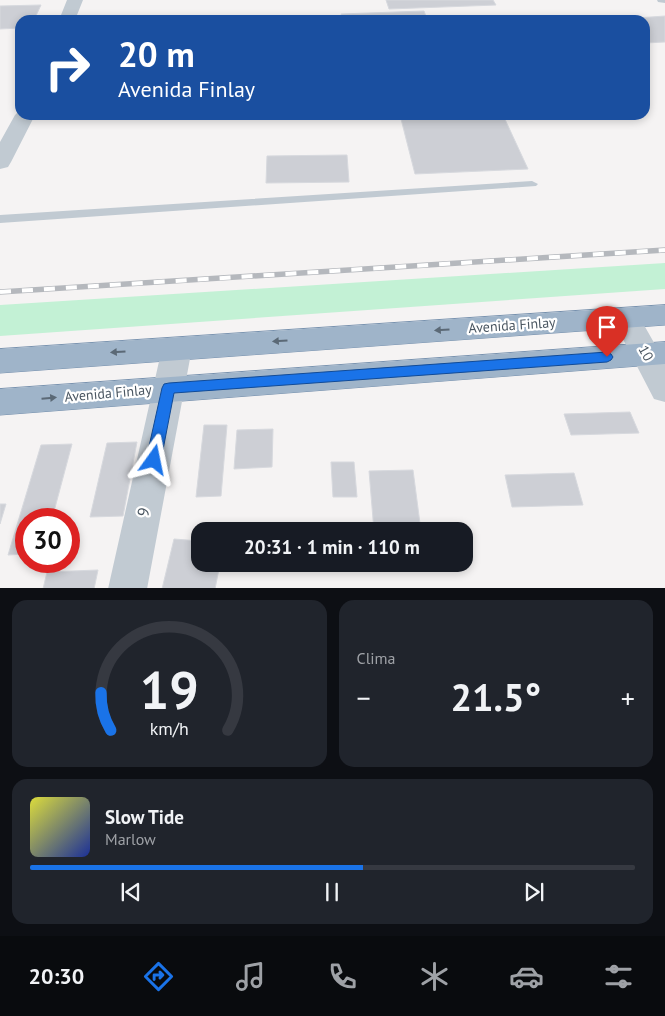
<!DOCTYPE html>
<html lang="es">
<head>
<meta charset="utf-8">
<style>
  :root { --surface:#171b24; --page:#20242c; --text:#f1f3f6; --muted:#9ea1a6; --line:#363941; --accent:#1a73e8 }
  body { margin:0; font-family:"PT Sans",sans-serif; background:var(--page); color:var(--text); height:100vh; display:flex; flex-direction:column; font-size:19px; white-space:nowrap }
  * { box-sizing:border-box; margin:0 }
  p { font-size:16px; color:var(--muted) }
  .icon { flex:none; width:28px; height:28px; fill:none; stroke:currentColor; stroke-width:2; stroke-linecap:round; stroke-linejoin:round }
  .map { position:relative; height:588px; overflow:hidden }
  .sheet { display:flex; flex-direction:column; gap:12px; padding:12px; background:#0d0f14; flex:1 }
  .sheet>* { flex:none }
  .guide { position:absolute; left:15px; top:15px; width:635px; height:105px; border-radius:15px; box-shadow:0 2px 8px #0003; background:#1a4fa0; color:#fff; overflow:hidden }
  .speed { position:absolute; left:15px; top:508px; display:flex; gap:10px; font-size:25px; font-weight:700; text-align:center }
  .speed>* { display:grid; place-content:center; width:65px; height:65px; border-radius:50%; background:var(--surface); box-shadow:0 2px 8px #0003; line-height:1 }
  .speed .limit { border:8px solid #d22; background:#fff; color:#111 }
  .pin { position:absolute; display:grid; place-items:center; width:42px; height:42px; color:#fff; margin:-51px -21px; border-radius:50% 50% 50% 0; rotate:-45deg; box-shadow:0 0 5px #0007 }
  .pin .icon { rotate:45deg }
  .me { position:absolute; width:55px; margin:-28px; rotate:12deg; stroke-linejoin:round; filter:drop-shadow(0 0 4px #0008) }
  .turn { display:flex; align-items:center; gap:18px; height:105px; padding:0 20px; font-size:22px }
  .turn .icon { width:65px; height:65px; stroke-width:2.5 }
  .turn b { display:block; font-size:35px; line-height:42px }
  .big { font-size:38px; font-weight:800; line-height:1.1 }
  .sheet .tile { flex:1; display:flex; flex-direction:column; justify-content:center; gap:8px; min-width:0; padding:0 18px; border-radius:15px; background:var(--page) }
  .sheet .dial { align-items:center; gap:0 }
  .dial svg { height:130px; overflow:visible; fill:none; stroke:var(--line); stroke-width:7; stroke-linecap:round; text-anchor:middle }
  .dial text { fill:var(--text); stroke:none }
  .song { display:flex; align-items:center; gap:15px }
  .cover { width:60px; height:60px; border-radius:8px; background:linear-gradient(135deg,hsl(60 70% 55%),hsl(230 70% 35%)) }
  .played { height:5px; border-radius:2px; background:linear-gradient(90deg,var(--accent) 55%,var(--line) 55%) }
  .keys { display:flex; justify-content:space-around; direction:ltr }
  .heat { display:flex; justify-content:space-between; align-items:center; font-size:28px; direction:ltr }
  .sheet .tiles { flex:1; display:grid; gap:12px; grid-template-columns:1fr 1fr }
  .tile:last-child { grid-column:span 2 }
  .trip { position:absolute; left:191px; top:522px; width:282px; height:50px; border-radius:15px; background:var(--surface); box-shadow:0 2px 8px #0003; font-weight:800; line-height:50px; text-align:center }
  .menu { display:flex; height:80px; justify-content:space-around; align-items:center; background:#090b0e; color:var(--muted) }
  .menu .icon { width:35px; height:35px }
  .menu .current { color:var(--accent) }
  .menu b { font-size:22px; color:var(--text) }
  .map>svg:first-child { display:block }
</style>
</head>
<body>
<div class="map">
<svg width="665" height="589" viewBox="0 0 665 589">
  <rect width="100%" height="100%" fill="#f5f3f3"/>
  <path fill="#c3f1d5" d="M665,263v26l-665,47v-31z"/>
  <path fill="#cdcfd5" stroke="#d7d9de" d="M386,0h107l3,5 -107,4z
    M41,5l-7,15h-14v8l-20,1v-23z
    M424,11l3,8 -84,1 -2,-6z
    M324,16l1,4h-97z
    M665,16v26l-20,1v-23h-37z
    M400,115h103l25,54 -113,5z
    M347,155l2,27 -83,1 1,-27z
    M630,412l9,21 -68,2 -7,-21z
    M204,425h23l-6,71 -25,1z
    M273,429l-1,38 -38,2 3,-39z
    M137,442l-14,74 -33,1 17,-74z
    M72,444l-20,75h-26v35l-18,1 33,-110z
    M331,462h23l3,35h-24z
    M413,470l8,61h-47l-5,-60z
    M574,473l9,32 -71,2 -7,-32z
    M0,504h6l-6,20z
    M174,539l26,2v23h20l-5,25h-53z
    M98,570l-4,19h-51l4,-17z"/>
  <g fill="none" stroke-linecap="round" stroke-linejoin="round">
    <defs>
      <path id="trunk" d="M665,305v20l-665,48v-24z
        M665,342v22l-665,51v-26z"/>
    </defs>
    <use href="#trunk" stroke="#7690ad" stroke-width="1"/>
    <path fill="#c1cad2" fill-rule="evenodd" d="M657,0h8v3l-7,-1z
      M532,181l6,3 -2,2 -536,37v-8z"/>
    <path fill="#c1cad2" fill-rule="evenodd" d="M67,0h16l-8,20h-16z
      M20,110v5h15l-24,47 -3,5 -8,2v-27l15,-27z
      M626,308l10,3 29,51v40l-11,-3 -42,-81 4,-7z
      M177,337l10,3 5,8 -45,241h-39l54,-241 5,-8z"/>
    <use href="#trunk" fill="#9fb4c9" fill-rule="evenodd"/>
    <defs>
      <path id="rail" d="M0,292l665,-42"/>
    </defs>
    <use href="#rail" stroke="#b5b8bd" stroke-width="5.5"/>
    <use href="#rail" stroke="#fff" stroke-width="4" stroke-dasharray="11" stroke-linecap="butt"/>
  </g>
  <defs><path id="oneway-solid" d="M-6-.8H1V-3.2L6.5 0L1 3.2V.8H-6Z" transform="scale(1.25)"/></defs>
  <g fill="#5b6976">
    <use href="#oneway-solid" transform="translate(442 330) rotate(176)"/>
    <use href="#oneway-solid" transform="translate(280 341) rotate(176)"/>
    <use href="#oneway-solid" transform="translate(118 352) rotate(176)"/>
    <use href="#oneway-solid" transform="translate(49 398) rotate(-5)"/>
  </g>
  <path fill="#1a73e8" stroke="#114b97" d="M607,352l4,2 2,3 -2,3 -4,2 -433,31 -13,67 -3,4 -4,2 -5,-2 -3,-4 16,-72 2,-4 5,-1z"/>
  <g text-anchor="middle" dominant-baseline="central" stroke-width="4.5" stroke-linejoin="round" paint-order="stroke">
    <g font-size="14" fill="#4a5661" stroke="#fff">
      <text transform="translate(512 325) rotate(-4)">Avenida Finlay</text>
      <text transform="translate(646 353) rotate(61)">10</text>
      <text transform="translate(108 393) rotate(-5)">Avenida Finlay</text>
    </g>
    <g font-size="16" fill="#4a5661" stroke="#fff">
      <text transform="translate(143 512) rotate(-78)">9</text>
    </g>
  </g>
</svg>
<div class="speed"><div class="limit">30</div></div>
<div class="pin" style="left:607px;top:357px;background:#d93025"><svg class="icon" aria-label="arrive" viewBox="0 0 24 24"><path d="M6 21V4h12l-3 4 3 4H6"/></svg></div>
<svg class="me" style="left:154px;top:460px" viewBox="-20 -20 40 40"><path d="M0-17L14 15 0 8-14 15z" fill="#1a73e8" stroke="#fff" stroke-width="4"/></svg>
<div class="trip">20:31 · 1 min · 110 m</div>
<div class="guide">
<div class="turn"><svg class="icon" aria-label="right" viewBox="0 0 24 24"><path d="M7 20v-9h11M14 6l5 5-5 5"/></svg><div><b>20 m</b>Avenida Finlay</div></div>
</div>
</div>
<section class="sheet">
<div class="tiles">
<div class="tile dial"><svg viewBox="0 0 100 80">
<path d="M14 69A42 42 0 1 1 86 69"/>
<path d="M14 69A42 42 0 0 1 8 46" stroke="#1a73e8"/>
<text x="50" y="56" font-size="32" font-weight="700">19</text>
<text x="50" y="72" font-size="11">km/h</text>
</svg></div>
<div class="tile"><p>Clima</p>
<div class="heat"><a>−</a><b class="big">21.5°</b><a>+</a></div>
</div>
<div class="tile">
<div class="song"><i class="cover"></i><div><b>Slow Tide</b><p>Marlow</p></div></div>
<div class="played"></div>
<div class="keys"><svg class="icon" aria-label="previous" viewBox="0 0 24 24"><path d="M18 5L8 12l10 7zM5 5v14"/></svg><svg class="icon" aria-label="pause" viewBox="0 0 24 24"><path d="M8 5v14M16 5v14"/></svg><svg class="icon" aria-label="next" viewBox="0 0 24 24"><path d="M6 5l10 7-10 7zM19 5v14"/></svg></div>
</div>
</div>
</section>
<nav class="menu">
<b>20:30</b>
<svg class="icon current" aria-label="directions" viewBox="0 0 24 24"><path d="M12 3l9 9-9 9-9-9zM9 14v-3h6M13 9l2 2-2 2"/></svg>
<svg class="icon" aria-label="music" viewBox="0 0 24 24"><path d="M9 18V5l10-2v13"/><circle cx="6" cy="18" r="3"/><circle cx="16" cy="16" r="3"/></svg>
<svg class="icon" aria-label="phone" viewBox="0 0 24 24"><path d="M5 4h4l2 5-3 2q2 4 5 5l2-3 5 2v4C11 20 4 13 5 4z"/></svg>
<svg class="icon" aria-label="climate" viewBox="0 0 24 24"><path d="M12 3v18M4 7l16 10M4 17L20 7"/></svg>
<svg class="icon" aria-label="car" viewBox="0 0 24 24"><path d="M5 17H2v-5l4-1 3-4h7l3 4 3 1v5h-3M9 17h6M6 11h13"/><circle cx="7" cy="17" r="2"/><circle cx="17" cy="17" r="2"/></svg>
<svg class="icon" aria-label="filters" viewBox="0 0 24 24"><path d="M4 7h16M4 17h16"/><circle cx="9" cy="7" r="2"/><circle cx="15" cy="17" r="2"/></svg>
</nav>
</body>
</html>
